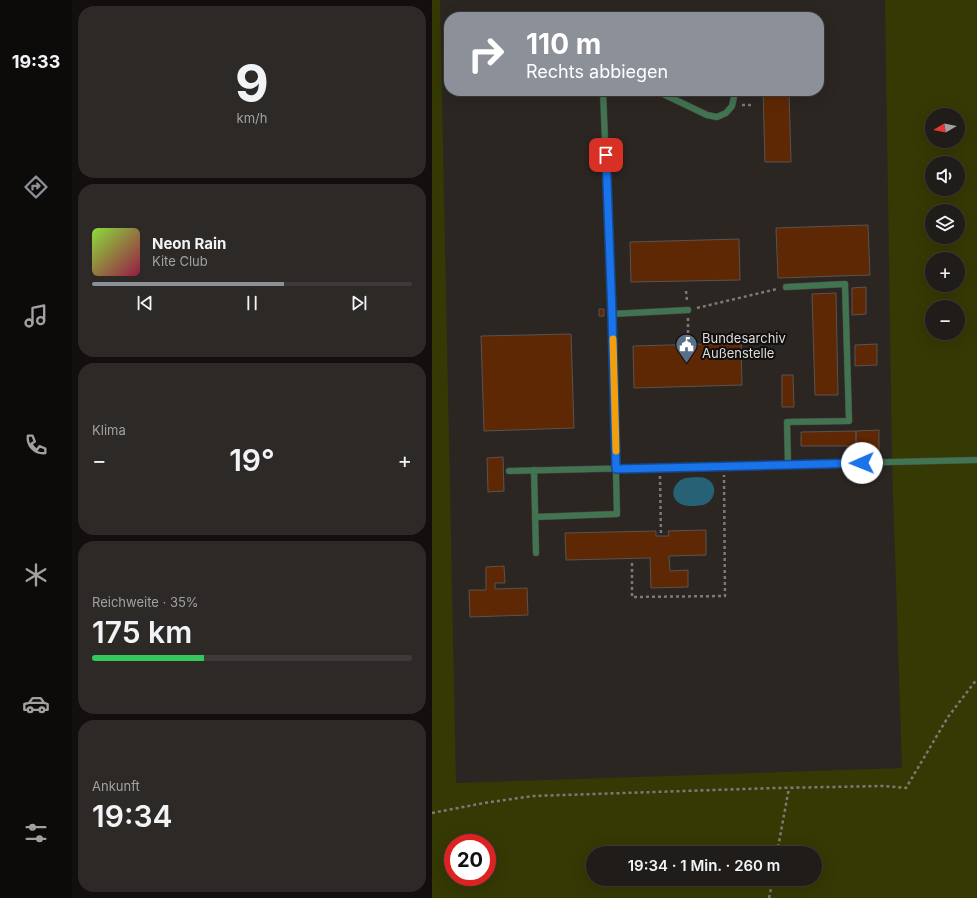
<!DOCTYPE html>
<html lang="de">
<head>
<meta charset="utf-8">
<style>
  :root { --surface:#201c1a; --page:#2d2927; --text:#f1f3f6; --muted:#a2a1a2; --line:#3d3a39; --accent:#8c9099 }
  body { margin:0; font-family:Inter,sans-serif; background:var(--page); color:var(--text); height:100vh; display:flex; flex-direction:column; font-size:15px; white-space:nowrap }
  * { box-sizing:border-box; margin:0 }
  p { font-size:13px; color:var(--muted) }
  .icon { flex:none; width:22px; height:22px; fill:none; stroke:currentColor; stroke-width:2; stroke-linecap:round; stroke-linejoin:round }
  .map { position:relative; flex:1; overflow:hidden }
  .sheet { display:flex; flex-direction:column; gap:6px; padding:6px; background:#120f0e; width:360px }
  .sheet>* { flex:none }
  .hud { position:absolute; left:12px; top:12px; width:380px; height:84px; border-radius:16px; box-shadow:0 4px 16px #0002,0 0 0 1px var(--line); background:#8c9099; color:#fff; overflow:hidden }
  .needle { width:26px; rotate:260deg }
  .buttons { position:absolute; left:493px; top:108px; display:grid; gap:8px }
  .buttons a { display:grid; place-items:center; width:40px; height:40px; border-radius:50%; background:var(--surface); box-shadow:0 4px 16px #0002,0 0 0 1px var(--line); font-size:20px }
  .speed { position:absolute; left:12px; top:834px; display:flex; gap:8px; font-size:20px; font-weight:700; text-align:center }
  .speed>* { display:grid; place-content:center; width:52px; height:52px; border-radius:50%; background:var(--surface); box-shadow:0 4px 16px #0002,0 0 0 1px var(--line); line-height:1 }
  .speed .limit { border:6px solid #d22; background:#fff; color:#111 }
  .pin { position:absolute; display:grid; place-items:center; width:34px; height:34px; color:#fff; margin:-17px; border-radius:8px; box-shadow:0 2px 6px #0006 }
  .me { position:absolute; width:44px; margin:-22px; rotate:269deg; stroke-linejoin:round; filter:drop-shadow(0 0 3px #0008) }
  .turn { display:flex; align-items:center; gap:14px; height:84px; padding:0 16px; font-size:18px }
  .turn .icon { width:52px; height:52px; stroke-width:2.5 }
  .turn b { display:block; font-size:28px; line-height:34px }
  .big { font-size:30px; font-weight:600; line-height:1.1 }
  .sheet .card { flex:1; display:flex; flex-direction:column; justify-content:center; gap:6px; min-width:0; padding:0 14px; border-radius:16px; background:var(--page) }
  .sheet .dial { align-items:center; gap:0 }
  .dial b { font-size:52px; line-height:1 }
  .song { display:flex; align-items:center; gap:12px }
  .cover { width:48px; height:48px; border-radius:6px; background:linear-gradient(135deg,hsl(90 70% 55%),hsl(340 70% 35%)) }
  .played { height:4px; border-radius:2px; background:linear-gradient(90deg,var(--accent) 60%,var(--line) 60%) }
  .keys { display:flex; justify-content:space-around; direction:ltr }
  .heat { display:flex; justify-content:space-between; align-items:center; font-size:22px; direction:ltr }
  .charge { height:6px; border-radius:3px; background:linear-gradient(90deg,#34c759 35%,var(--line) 0) }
  .trip { position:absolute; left:154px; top:846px; width:236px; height:40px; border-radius:20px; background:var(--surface); box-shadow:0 4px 16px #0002,0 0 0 1px var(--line); font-weight:600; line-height:40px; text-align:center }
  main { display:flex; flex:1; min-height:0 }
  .tab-bar { display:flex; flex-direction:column; width:72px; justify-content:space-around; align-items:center; background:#0d0b0a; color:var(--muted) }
  .tab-bar .icon { width:28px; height:28px }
  .tab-bar .on { color:var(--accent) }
  .tab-bar b { font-size:18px; color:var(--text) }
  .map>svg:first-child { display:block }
</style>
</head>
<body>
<main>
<nav class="tab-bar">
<b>19:33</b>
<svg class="icon on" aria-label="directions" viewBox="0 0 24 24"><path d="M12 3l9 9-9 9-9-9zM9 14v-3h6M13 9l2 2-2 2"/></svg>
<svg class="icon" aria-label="music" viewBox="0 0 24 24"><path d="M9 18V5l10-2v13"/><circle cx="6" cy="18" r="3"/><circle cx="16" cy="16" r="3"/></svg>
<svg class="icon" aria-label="phone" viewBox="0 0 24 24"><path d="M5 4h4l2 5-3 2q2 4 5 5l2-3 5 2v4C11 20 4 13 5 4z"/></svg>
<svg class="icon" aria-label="climate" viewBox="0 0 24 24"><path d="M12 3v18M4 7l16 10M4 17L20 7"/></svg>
<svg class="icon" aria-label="car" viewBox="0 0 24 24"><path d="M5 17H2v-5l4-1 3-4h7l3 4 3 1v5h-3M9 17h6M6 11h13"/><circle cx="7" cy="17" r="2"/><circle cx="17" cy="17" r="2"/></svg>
<svg class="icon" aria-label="filters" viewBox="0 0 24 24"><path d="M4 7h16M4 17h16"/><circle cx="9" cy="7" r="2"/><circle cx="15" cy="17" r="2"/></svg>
</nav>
<section class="sheet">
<div class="card dial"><b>9</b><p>km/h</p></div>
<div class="card">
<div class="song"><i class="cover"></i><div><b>Neon Rain</b><p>Kite Club</p></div></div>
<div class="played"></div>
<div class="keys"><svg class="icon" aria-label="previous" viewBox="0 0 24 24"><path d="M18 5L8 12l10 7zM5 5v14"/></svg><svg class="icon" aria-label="pause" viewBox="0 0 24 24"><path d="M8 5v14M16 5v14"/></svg><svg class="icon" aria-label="next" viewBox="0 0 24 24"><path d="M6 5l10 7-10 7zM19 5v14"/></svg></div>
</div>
<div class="card"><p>Klima</p>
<div class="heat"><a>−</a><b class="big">19°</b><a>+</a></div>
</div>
<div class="card"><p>Reichweite · 35%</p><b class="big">175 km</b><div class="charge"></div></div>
<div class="card"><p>Ankunft</p><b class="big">19:34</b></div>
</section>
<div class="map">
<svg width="545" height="898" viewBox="0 0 545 898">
  <rect width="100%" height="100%" fill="#2b2622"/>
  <path fill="#353904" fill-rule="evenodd" d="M0,0h8l16,783 446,-15 -10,-306 -7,-462h92v898h-545zM500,115h26v26h-26zM500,163h26v26h-26zM500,211h26v26h-26zM500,259h26v26h-26zM500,307h26v26h-26zM21,843h34v34h-34zM161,853h222v26h-222z"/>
  <path fill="#276175" d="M253,478c6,0 16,-2 22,1 12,6 8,23 -4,26 -7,1 -17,2 -22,-1 -13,-6 -8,-22 4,-26z"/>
  <path fill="#5f2805" stroke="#595350" d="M331,91h26l2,71h-26z
    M436,225l2,50 -92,3 -2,-50z
    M307,239l1,41 -109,2 -1,-40z
    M434,287v27l-14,1v-27z
    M404,293l2,102h-23l-3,-101z
    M167,309h5v7h-5z
    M139,334l3,94 -90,3 -3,-95z
    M309,343l1,42 -108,3 -1,-42z
    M445,344v21l-22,1v-21z
    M350,375h11l1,32h-12z
    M447,430v26h-15v-10h-8v-15z
    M424,431v15h-55v-14z
    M71,457l1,34 -16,1 -1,-34z
    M274,530v25l-37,1 1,15 18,-1v17l-37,1 -1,-30 -84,2 -1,-27 91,-2v5h13l-1,-5z
    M72,566l1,17h-10v6l32,-1 1,27 -58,2 -1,-27h17v-23z"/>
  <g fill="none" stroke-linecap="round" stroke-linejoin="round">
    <defs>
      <path id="service" d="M225,91l50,24 10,2 9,-4 6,-7 2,-9 -1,-6
        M354,287l59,-3 4,137 -62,1 1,43
        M180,314l76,-4
        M102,470l2,83
        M77,471l468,-11
        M103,517l82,-3 -5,-200 -9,-223"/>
    </defs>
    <use href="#service" stroke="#48433f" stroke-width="7"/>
    <path stroke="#7d7976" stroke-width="2.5" stroke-dasharray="3 3" stroke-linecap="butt" d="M310,105h12
      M254,291l1,10
      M265,308l80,-19
      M256,318v16
      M228,476l1,60
      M200,563v34l93,-1 -1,-121
      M0,813l52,-10 49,-7 242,-8 108,-2 23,2 42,-71 29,-38
      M345,853l12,-65
      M337,898l4,-19"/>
    <use href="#service" stroke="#417451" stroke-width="6"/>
  </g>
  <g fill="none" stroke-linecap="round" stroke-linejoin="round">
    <defs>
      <path id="route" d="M174,155l6,159 4,155 246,-6"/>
    </defs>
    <use href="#route" stroke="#114b97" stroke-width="10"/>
    <use href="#route" stroke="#1a73e8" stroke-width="7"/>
    <path stroke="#f59e0b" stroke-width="7" d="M181,339l3,112"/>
  </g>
  <defs>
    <symbol id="civic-pin" viewBox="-11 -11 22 30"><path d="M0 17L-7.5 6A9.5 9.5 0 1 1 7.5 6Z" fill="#5c6f8a" stroke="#110f0e"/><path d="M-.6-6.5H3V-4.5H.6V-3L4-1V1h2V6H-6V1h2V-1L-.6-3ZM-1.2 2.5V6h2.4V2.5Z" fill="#fff"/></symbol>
  </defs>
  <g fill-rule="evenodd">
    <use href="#civic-pin" x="242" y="332" width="25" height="34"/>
  </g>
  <g text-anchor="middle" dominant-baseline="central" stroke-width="4" stroke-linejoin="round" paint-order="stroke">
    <g font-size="13" fill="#dfdcda" stroke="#110f0e" text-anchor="start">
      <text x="270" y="338">Bundesarchiv<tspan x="270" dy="15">Außenstelle</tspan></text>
    </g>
  </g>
</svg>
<div class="buttons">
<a><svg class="needle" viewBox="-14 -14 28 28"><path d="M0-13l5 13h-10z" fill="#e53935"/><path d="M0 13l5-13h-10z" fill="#a2a1a2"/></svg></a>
<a><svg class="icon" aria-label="sound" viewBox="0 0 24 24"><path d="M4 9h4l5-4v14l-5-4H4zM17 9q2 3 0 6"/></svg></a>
<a><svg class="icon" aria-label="layers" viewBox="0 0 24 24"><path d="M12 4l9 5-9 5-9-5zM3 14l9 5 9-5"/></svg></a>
<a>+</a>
<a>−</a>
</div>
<div class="speed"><div class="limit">20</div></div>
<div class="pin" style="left:174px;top:155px;background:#d93025"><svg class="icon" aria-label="arrive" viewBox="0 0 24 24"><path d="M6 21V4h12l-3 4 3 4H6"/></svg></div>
<svg class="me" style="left:430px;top:463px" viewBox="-20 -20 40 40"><circle r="19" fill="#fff"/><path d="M0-13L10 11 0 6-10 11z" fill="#1a73e8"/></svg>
<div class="trip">19:34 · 1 Min. · 260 m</div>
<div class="hud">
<div class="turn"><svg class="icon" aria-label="right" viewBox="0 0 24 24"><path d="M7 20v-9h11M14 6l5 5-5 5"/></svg><div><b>110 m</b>Rechts abbiegen</div></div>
</div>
</div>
</main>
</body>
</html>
